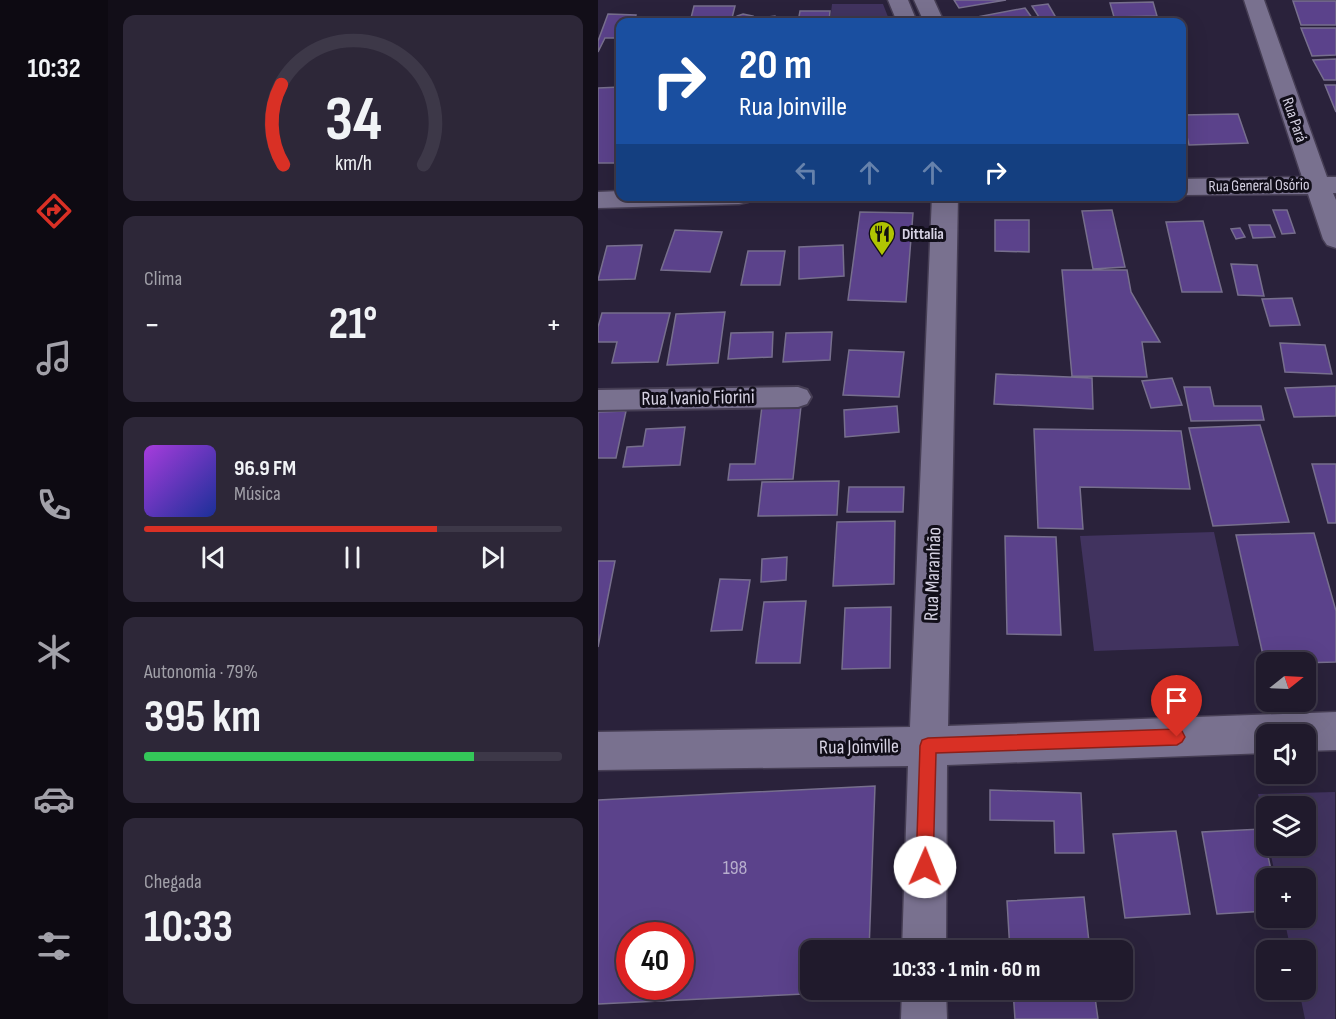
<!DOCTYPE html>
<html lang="pt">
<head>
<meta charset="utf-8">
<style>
  :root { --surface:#201a2c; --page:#2d2738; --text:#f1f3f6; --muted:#a2a1a9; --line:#3d3848; --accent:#d93025 }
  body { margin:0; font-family:"Sofia Sans Condensed",sans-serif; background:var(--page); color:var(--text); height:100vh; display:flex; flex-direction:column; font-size:22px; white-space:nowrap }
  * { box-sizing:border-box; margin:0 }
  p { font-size:20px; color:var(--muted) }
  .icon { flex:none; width:33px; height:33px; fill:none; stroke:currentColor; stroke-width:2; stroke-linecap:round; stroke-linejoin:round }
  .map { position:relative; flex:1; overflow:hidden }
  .panel { display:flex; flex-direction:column; gap:15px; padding:15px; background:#120e18; width:490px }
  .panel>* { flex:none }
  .banner { position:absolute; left:18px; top:18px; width:570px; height:183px; border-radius:12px; box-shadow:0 6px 24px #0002,0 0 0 2px var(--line); background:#1a4fa0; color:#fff; overflow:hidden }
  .needle { width:39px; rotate:72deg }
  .tools { position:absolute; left:658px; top:652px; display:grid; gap:12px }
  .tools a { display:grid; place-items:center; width:60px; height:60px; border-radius:12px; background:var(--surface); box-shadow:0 6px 24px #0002,0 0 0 2px var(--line); font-size:30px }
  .speed { position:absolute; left:18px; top:922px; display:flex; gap:12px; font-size:30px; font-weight:700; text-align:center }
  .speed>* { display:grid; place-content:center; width:78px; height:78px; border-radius:50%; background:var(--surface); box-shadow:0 6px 24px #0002,0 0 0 2px var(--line); line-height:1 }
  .speed .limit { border:9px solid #d22; background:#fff; color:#111 }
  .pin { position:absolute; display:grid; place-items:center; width:51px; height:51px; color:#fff; margin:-62px -26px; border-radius:50% 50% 50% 0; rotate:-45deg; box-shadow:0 0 6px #0007 }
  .pin .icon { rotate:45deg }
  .me { position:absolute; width:66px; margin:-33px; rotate:1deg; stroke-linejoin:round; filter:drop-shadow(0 0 4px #0008) }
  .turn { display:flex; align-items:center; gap:21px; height:126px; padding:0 24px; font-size:27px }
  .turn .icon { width:78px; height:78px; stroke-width:2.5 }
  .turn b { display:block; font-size:42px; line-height:51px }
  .lanes { display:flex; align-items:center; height:57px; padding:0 24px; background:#0003; justify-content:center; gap:30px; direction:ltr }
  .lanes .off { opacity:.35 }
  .big { font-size:45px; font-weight:700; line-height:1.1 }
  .panel .widget { flex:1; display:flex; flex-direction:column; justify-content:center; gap:9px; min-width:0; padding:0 21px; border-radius:12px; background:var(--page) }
  .panel .dial { align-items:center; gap:0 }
  .dial svg { height:156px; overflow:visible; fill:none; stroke:var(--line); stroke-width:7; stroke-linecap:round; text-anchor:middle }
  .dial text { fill:var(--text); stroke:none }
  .song { display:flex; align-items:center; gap:18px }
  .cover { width:72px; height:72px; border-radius:9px; background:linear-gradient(135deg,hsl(280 70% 55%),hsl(230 70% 35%)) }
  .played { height:6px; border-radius:3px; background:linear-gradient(90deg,var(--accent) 70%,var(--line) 70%) }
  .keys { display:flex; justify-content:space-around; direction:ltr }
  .heat { display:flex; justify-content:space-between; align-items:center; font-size:33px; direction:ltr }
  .charge { height:9px; border-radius:4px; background:linear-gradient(90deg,#34c759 79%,var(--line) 0) }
  .trip { position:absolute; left:202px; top:940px; width:333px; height:60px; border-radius:12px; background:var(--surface); box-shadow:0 6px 24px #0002,0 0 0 2px var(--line); font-weight:700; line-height:60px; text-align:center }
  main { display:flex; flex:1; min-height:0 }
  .tabs { display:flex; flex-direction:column; width:108px; justify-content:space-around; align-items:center; background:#0d0a12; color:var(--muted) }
  .tabs .icon { width:42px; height:42px }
  .tabs .on { color:var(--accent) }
  .tabs b { font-size:27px; color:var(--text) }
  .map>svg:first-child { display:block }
</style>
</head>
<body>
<main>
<nav class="tabs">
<b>10:32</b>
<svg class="icon on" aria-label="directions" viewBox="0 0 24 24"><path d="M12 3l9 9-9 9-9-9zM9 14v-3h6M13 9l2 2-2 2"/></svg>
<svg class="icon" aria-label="music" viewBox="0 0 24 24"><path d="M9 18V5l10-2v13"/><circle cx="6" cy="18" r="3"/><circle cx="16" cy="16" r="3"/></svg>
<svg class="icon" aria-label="phone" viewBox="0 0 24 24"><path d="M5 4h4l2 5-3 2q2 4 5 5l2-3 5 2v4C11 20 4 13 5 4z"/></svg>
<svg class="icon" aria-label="climate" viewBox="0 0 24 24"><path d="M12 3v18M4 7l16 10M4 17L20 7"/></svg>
<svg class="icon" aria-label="car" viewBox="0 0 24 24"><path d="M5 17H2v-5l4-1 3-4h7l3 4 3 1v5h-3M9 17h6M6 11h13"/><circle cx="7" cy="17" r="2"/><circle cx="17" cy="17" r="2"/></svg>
<svg class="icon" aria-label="filters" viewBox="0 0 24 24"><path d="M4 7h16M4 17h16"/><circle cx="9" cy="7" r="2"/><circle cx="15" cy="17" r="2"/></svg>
</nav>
<section class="panel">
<div class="widget dial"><svg viewBox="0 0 100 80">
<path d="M14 69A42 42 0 1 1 86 69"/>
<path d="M14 69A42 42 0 0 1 13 28" stroke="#d93025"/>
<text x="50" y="56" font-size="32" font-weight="700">34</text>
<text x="50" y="72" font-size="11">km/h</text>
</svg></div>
<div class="widget"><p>Clima</p>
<div class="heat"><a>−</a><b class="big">21°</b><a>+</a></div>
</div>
<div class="widget">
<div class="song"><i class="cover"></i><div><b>96.9 FM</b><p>Música</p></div></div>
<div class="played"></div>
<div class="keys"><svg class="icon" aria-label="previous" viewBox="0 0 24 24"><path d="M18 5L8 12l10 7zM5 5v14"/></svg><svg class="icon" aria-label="pause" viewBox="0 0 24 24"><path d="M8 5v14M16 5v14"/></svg><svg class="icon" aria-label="next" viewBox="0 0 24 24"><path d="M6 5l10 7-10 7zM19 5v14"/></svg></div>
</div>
<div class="widget"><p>Autonomia · 79%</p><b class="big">395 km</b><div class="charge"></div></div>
<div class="widget"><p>Chegada</p><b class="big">10:33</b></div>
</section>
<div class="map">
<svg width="738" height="1019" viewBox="0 0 738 1019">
  <rect width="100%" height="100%" fill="#2a223b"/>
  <path fill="#41335f" d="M234,4h51l7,18h-60z
    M616,532l25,114 -145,5 -14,-115z
    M737,792v227h-30l-6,-29h7v-39h-15l-7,-33h22v-39h-30l-7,-33h37v-39h-39v30l-9,-43z"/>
  <path fill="#5b428b" stroke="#776f8d" stroke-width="1.5" fill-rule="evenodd" d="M356,0h52l-47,8z
    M695,1h43v24h-35z
    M555,2l4,14 -43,1 -4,-14z
    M450,4l10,17 -16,1 -10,-16z
    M96,6h41l-4,16h-41z
    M427,8l10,14h-55l-3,-5z
    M202,11h30l-1,11h-31z
    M10,14l28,1 -1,6h11l-26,1v16h-15l-7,14v-11z
    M145,14l10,2 -1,3 23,-3 1,6h-40l1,-6z
    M703,28h35v27l-24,1z
    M738,59v21h-12l-11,-20z
    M727,85h11v27z
    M22,87v76h-22v-75z
    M640,114l10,29 -59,2 -7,-30z
    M514,210l13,57 -32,2 -11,-58z
    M675,210h14l8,23 -13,1z
    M262,212l53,1 -7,89 -58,-2z
    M397,220h34v32l-34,-1z
    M605,221l19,71h-40l-16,-70z
    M651,225h21l5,12 -22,1z
    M642,228l5,9 -9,2 -5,-10z
    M77,230l47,2 -12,40 -49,-2z
    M44,245l-7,34 -37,1 9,-34z
    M245,245l1,31 -45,3v-32z
    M150,251h37l-5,34h-39z
    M633,264l26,1 7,31 -26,-1z
    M464,270h65l4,22 29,50h-18l5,35 -75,-1z
    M694,298l8,27 -30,1 -8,-27z
    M127,312l-7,51 -51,2 9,-51z
    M4,313h68l-12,49 -46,1 5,-21h-19v-15z
    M175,332l-1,25 -44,2 3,-26z
    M234,332l-2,28 -47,2 3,-29z
    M682,343l45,2 7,29 -47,-2z
    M251,350l55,2 -5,45 -56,-2z
    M398,374l96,4 1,31 -99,-5z
    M574,378l10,27 -31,3 -9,-27z
    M738,386v30l-42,1 -9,-29z
    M586,387h26l4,19h47l3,14 -73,1z
    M164,406h39l-8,73 -65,1 2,-16h25z
    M299,406l2,26 -54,5 -1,-27z
    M28,411l-10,47h-18v-46z
    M662,425l29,97 -76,4 -24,-98z
    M87,427l-5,38 -57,2 4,-20 16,-1 3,-17z
    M436,429l147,2 9,58 -110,-2 3,42 -45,-1z
    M714,464h24v59h-8z
    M241,481l-2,34 -79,1 4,-34z
    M251,487h55l-1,25h-56z
    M297,521l-1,63 -61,2 4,-64z
    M716,533l22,78v51l-71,2 -29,-129z
    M407,536l51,1 5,98 -54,-1z
    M189,557l-1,23 -25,2 1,-23z
    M0,561h17l-17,86z
    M122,579l30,1 -8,50 -31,1z
    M208,601l-6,62h-44l8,-61z
    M293,607l-1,61 -48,1 3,-61z
    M277,786l-6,165h-58v39l57,1 -270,13v-204zM32,936h50v51h-50z
    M392,790l91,3 3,60h-29l-1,-32 -64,-1z
    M664,829l11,50h-6v32l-50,3 -15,-82z
    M578,831l14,83 -65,4 -12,-84z
    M486,897l6,54h-80l-3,-50z
    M415,990h81l4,29h-83z"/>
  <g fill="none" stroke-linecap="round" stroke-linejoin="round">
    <defs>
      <path id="street" d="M200,387l9,3 4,7 -4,7 -9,3 -200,3v-20z"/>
      <path id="secondary" d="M290,0h20l9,22h-20z
        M316,0h20l10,22h-20z
        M646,0h20l63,177h9v16h-3l3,7v48l-9,-3 -4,-6 -15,-45 -126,1v-16l120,-2z
        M22,191v5h131l-3,6 -9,2 -141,4v-16z
        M334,196h26l-10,530 388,-14v38l-30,1v-16h-39v18l-320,12 -1,186h-44l6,-185 -310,4v-38l312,-5z
        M304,990h44l1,29h-46z"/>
    </defs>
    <use href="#street" stroke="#463e54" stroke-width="4"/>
    <use href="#secondary" stroke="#463e54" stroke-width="3"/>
    <use href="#street" fill="#79718f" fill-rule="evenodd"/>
    <use href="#secondary" fill="#79718f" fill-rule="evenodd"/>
  </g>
  <path fill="#d93025" stroke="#8d1f18" stroke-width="1.5" d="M579,729l5,2 3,6 -3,5 -5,3 -241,8 -3,114 -2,6 -6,3 -7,-3 -2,-6 4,-121 2,-6 6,-2z"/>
  <defs>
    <symbol id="restaurant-pin" viewBox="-11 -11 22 30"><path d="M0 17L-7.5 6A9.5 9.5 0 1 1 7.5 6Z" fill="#b0c502" stroke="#110e19"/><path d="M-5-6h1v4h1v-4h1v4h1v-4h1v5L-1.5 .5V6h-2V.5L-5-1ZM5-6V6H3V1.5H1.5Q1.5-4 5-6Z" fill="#111"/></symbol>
  </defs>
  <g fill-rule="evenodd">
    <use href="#restaurant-pin" x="269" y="219" width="30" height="40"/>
  </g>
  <g text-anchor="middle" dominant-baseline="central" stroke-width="6" stroke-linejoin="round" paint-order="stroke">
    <g font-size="16" fill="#d6d2e3" stroke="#110e19">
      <text transform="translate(696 120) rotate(71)">Rua Pará</text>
      <text transform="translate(661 186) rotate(-1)">Rua General Osório</text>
    </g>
    <g font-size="16" font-weight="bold" fill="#d6d2e3" stroke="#110e19" text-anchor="start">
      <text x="304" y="234">Dittalia</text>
    </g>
    <g font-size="20" fill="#d6d2e3" stroke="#110e19">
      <text transform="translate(100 398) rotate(-1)">Rua Ivanio Fiorini</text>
      <text transform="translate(335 574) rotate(-88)">Rua Maranhão</text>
      <text transform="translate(261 747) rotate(-1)">Rua Joinville</text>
    </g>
    <g font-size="20" fill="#b7aecd">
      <text x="137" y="868">198</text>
    </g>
  </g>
</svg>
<div class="tools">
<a><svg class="needle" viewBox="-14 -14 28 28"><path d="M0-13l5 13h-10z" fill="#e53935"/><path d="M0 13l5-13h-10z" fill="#a2a1a9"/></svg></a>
<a><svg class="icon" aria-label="sound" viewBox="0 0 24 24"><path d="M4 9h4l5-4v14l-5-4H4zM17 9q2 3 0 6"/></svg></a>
<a><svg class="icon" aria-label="layers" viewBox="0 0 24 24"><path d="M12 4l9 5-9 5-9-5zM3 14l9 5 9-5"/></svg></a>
<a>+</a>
<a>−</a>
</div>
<div class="speed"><div class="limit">40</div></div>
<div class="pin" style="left:579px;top:737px;background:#d93025"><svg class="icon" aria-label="arrive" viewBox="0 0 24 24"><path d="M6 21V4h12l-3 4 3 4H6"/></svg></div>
<svg class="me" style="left:327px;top:867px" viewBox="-20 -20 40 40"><circle r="19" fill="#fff"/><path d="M0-13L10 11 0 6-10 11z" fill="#d93025"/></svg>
<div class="trip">10:33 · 1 min · 60 m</div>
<div class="banner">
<div class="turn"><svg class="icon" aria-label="right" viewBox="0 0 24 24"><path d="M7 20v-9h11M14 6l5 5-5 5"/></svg><div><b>20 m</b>Rua Joinville</div></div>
<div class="lanes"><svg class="icon off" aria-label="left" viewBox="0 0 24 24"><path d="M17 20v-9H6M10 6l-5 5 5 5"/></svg><svg class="icon off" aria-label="ahead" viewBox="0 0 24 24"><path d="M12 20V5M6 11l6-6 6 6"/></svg><svg class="icon off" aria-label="ahead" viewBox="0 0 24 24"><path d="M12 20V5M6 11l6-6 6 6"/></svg><svg class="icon" aria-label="right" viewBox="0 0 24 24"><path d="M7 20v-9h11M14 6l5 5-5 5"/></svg></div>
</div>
</div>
</main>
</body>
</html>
